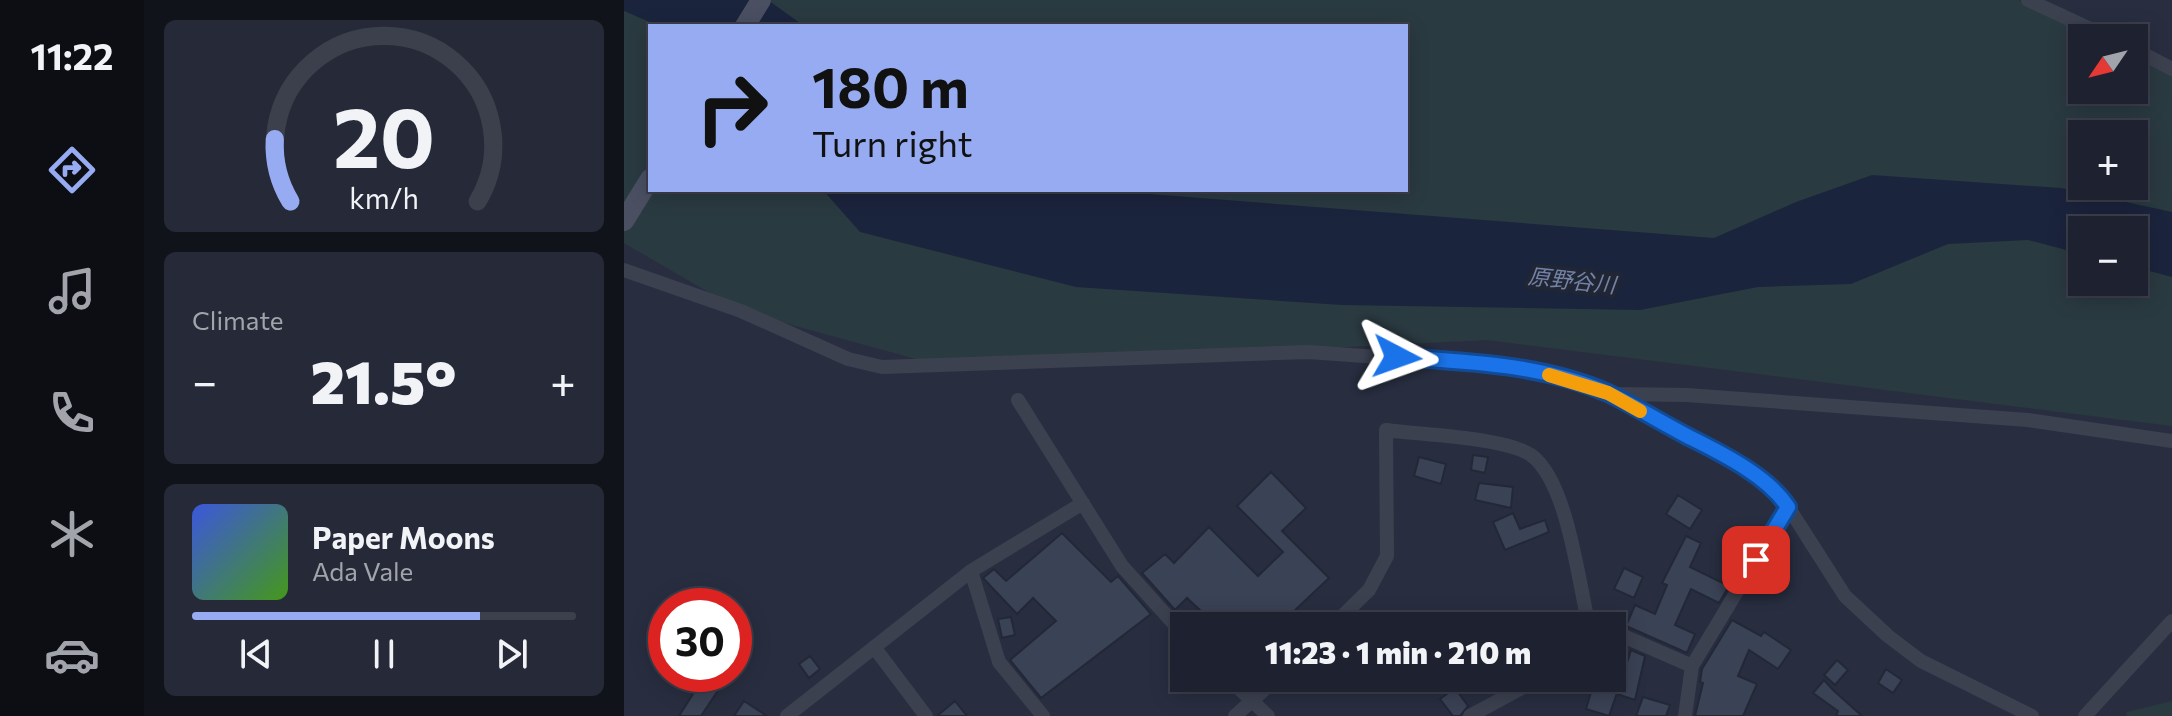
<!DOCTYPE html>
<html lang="en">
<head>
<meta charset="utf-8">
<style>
  :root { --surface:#1e2230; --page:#262a38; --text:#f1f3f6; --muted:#a1a4ab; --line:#3c3f4c; --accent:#96abf1 }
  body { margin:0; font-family:Commissioner,"Noto Sans JP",sans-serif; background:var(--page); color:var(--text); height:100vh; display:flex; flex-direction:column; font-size:30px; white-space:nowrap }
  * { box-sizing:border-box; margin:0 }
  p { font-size:26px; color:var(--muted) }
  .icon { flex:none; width:44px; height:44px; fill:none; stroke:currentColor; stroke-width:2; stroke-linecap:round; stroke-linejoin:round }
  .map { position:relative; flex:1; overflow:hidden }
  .details { display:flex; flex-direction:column; gap:20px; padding:20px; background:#10131a; width:480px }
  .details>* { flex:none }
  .banner { position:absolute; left:24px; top:24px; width:760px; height:168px; border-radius:0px; box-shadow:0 4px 20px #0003,0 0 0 2px var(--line); background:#96abf1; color:#111; overflow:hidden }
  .needle { width:52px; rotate:235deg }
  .buttons { position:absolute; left:1444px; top:24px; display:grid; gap:16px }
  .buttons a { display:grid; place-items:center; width:80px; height:80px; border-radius:0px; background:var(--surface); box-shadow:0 4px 20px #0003,0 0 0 2px var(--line); font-size:40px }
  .speed { position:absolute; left:24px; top:588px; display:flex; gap:16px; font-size:40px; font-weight:700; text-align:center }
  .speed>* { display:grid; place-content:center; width:104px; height:104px; border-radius:50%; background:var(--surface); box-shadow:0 4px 20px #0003,0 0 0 2px var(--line); line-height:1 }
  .speed .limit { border:12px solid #d22; background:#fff; color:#111 }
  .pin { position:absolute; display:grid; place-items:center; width:68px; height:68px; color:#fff; margin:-34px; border-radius:16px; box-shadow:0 4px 12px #0006 }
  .me { position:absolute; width:88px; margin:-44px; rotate:94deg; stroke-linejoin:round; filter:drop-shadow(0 0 6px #0008) }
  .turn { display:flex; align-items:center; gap:28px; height:168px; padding:0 32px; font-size:36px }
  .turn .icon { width:104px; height:104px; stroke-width:2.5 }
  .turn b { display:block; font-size:56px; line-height:68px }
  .big { font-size:60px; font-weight:800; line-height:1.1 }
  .details .tile { flex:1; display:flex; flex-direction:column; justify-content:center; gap:12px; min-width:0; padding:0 28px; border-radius:12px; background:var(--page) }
  .details .dial { align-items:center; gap:0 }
  .dial svg { height:208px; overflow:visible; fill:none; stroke:var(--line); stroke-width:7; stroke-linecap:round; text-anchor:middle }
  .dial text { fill:var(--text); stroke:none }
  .song { display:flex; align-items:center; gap:24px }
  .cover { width:96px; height:96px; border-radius:12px; background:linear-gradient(135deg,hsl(230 70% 55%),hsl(100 70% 35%)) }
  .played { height:8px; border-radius:4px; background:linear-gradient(90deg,var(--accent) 75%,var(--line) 75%) }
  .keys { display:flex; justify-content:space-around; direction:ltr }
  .heat { display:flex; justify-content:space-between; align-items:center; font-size:44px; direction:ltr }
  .trip { position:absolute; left:546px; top:612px; width:456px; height:80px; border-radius:0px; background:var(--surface); box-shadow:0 4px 20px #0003,0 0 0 2px var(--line); font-weight:800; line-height:80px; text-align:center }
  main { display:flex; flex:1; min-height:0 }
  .tab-bar { display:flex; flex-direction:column; width:144px; justify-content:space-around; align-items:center; background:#0c0e13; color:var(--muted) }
  .tab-bar .icon { width:56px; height:56px }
  .tab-bar .active { color:var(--accent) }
  .tab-bar b { font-size:36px; color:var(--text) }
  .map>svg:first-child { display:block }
</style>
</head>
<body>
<main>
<nav class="tab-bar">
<b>11:22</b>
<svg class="icon active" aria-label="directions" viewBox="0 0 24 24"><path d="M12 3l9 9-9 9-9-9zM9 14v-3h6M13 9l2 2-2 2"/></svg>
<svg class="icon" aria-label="music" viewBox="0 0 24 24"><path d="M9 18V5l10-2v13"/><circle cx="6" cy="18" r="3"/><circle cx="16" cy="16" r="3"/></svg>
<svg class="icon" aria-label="phone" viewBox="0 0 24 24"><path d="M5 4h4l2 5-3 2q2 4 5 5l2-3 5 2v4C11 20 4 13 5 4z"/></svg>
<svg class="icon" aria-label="climate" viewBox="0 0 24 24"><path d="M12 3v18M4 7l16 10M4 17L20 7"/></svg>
<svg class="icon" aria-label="car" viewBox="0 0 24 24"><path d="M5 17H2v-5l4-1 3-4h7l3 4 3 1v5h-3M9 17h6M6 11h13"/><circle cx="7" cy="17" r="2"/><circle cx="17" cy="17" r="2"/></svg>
</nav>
<section class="details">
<div class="tile dial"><svg viewBox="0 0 100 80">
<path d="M14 69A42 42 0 1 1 86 69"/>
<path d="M14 69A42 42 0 0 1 8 45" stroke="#96abf1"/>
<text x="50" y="56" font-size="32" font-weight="700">20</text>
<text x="50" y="72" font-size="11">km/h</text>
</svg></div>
<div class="tile"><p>Climate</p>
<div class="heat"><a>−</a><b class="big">21.5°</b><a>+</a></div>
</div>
<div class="tile">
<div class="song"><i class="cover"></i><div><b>Paper Moons</b><p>Ada Vale</p></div></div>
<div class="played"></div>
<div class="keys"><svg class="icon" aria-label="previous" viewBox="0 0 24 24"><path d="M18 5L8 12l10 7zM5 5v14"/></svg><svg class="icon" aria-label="pause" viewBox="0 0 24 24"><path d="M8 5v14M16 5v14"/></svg><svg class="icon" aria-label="next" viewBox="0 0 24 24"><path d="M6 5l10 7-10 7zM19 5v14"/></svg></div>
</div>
</section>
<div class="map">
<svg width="1548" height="716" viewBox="0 0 1548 716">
  <rect width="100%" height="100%" fill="#282e40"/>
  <path fill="#2a3a41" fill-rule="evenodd" d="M0,0h1394l80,38h-16v52h52v-35l38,18v353l-685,-86 -542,27 -204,-56 -117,-68zM26,26h756v164h-756zM1458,134h52v52h-52zM1458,230h52v52h-52z
    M1548,701v15h-46l1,-4z"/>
  <path fill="#1b243d" d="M0,0h144l36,26h-145l-35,-15z
    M1248,175l189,13 111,24v65l-38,-10v-37h-52v24l-54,-14 -80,4 -97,40 -93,3 -118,23 -298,-5 -266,-18 -216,-55 -37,-42h275l616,48 82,-36z"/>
  <path fill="#3a4255" stroke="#232837" stroke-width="2" d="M849,455l15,2 -3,16 -14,-3z
    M795,457l27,7 -5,20 -27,-8z
    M647,472l35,36 -24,23 47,47 -36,34 4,5 -9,9 -11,-7 -7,7h-53l-30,-28 -12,12 -33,-37 23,-19 9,9 35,-36 49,49 25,-24 -46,-46z
    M855,483l34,4 -2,21 -36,-8z
    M1054,495l24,15 -12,19 -24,-15z
    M889,513l7,16 25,-9 4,12 -44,18 -12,-28z
    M438,533l49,49 7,-6 33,38 -110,84 -31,-38 46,-39 -23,-23 -16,16 -34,-36 11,-9 12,12z
    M1062,536l15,7 -11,24 39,19 -10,17 -28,-14 -16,36 20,9 -8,19 -61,-27 9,-21 20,9 12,-29 -5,-2z
    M1000,568l19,9 -9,21 -20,-9z
    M387,617l4,18 -13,3 -4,-19z
    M1108,620l29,16 3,-4 27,18 -13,19 -29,-19 -11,26 19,8 -14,32h-48l8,-33 -3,-1 2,-13z
    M1007,650l14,6 -10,44 -18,-6z
    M186,656l10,13 -11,9 -10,-14z
    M1213,660l11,10 -13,15 -11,-10z
    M1262,669l16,11 -9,13 -15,-10z
    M81,675l16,11 -20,30h-22z
    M1200,680l9,10 29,26h-26l2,-5 -25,-18z
    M970,682l24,8 -9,26 -23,-7z
    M831,688l13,18 -8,10h-7l-13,-17z
    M1019,697l27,8 -4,11h-30z
    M120,701l23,15h-33z
    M331,701l12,15h-30z"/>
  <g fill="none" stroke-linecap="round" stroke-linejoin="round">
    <path stroke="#3c4150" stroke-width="14" d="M1404,0l82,38
      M1510,49l38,20
      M0,270l117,41 107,48 34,8 426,-15 199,14 56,12 45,15 141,79 36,30 60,94 43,40 33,25 111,55
      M988,394l75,1 341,25 144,21
      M394,400l104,166 62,69
      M347,571l28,91 44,54
      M708,626l37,-36 18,-34 -1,-126c35,5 118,7 145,25 36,26 47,124 57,166
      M950,626l14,-5 11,5
      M988,631l80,35
      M250,647l52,69
      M604,678l40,38
      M163,716l184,-145 112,-68
      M611,716l42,-38
      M846,716l70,-38
      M1061,716l7,-50 96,-159
      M1461,716l87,-95"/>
    <path stroke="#4a4f62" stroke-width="20" d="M121,26l16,-26
      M0,221l26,-42"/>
  </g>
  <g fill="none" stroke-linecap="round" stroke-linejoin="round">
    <defs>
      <path id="route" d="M773,357c70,5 145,7 211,36 27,13 54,30 81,44 32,16 79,39 99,70l-32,53"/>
    </defs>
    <use href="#route" stroke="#114b97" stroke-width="20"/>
    <use href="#route" stroke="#1a73e8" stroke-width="14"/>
    <path stroke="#f59e0b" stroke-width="14" d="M925,375l59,18 32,18"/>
  </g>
  <g text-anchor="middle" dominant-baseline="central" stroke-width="8" stroke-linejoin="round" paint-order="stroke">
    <g font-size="22" font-style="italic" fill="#7482a6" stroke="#212635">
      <text transform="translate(948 280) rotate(6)">原野谷川</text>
    </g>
  </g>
</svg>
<div class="buttons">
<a><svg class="needle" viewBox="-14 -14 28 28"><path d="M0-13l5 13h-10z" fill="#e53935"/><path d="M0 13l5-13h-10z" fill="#a1a4ab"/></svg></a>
<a>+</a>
<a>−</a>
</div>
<div class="speed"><div class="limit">30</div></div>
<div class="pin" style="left:1132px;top:560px;background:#d93025"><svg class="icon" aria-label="arrive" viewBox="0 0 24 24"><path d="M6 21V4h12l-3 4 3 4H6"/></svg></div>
<svg class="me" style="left:773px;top:357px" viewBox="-20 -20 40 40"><path d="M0-17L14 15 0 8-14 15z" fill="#1a73e8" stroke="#fff" stroke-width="4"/></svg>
<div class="trip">11:23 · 1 min · 210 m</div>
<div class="banner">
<div class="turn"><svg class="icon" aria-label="right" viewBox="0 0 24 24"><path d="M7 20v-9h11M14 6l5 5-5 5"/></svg><div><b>180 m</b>Turn right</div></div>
</div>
</div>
</main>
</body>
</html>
